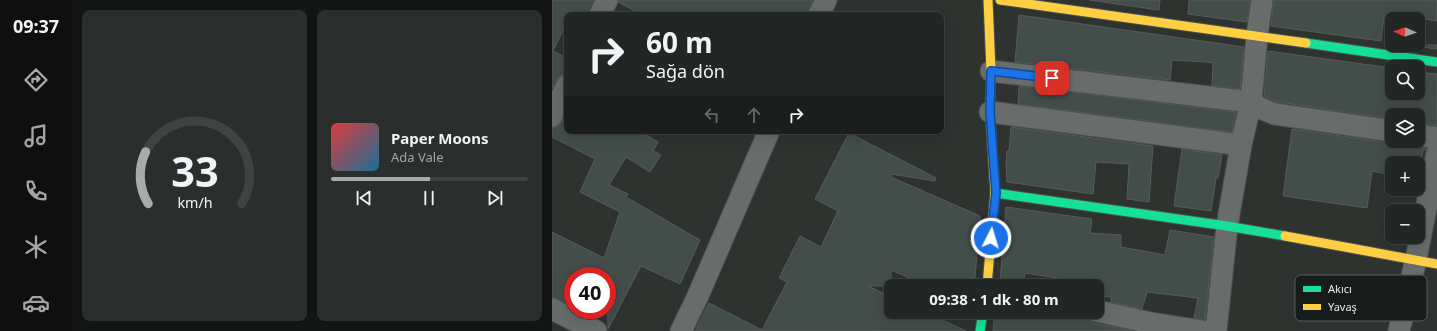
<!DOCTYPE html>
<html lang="tr">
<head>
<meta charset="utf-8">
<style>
  :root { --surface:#222624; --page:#2a2e2c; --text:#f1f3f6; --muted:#a2a5a6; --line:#3f4341; --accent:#a7aca9 }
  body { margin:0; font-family:"Noto Sans",sans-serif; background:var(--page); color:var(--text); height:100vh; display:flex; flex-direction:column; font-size:15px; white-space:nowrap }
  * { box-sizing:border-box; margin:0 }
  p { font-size:13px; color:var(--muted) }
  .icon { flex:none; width:22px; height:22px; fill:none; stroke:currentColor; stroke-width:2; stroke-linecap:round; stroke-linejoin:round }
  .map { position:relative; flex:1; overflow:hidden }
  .drawer { display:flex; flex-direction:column; gap:10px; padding:10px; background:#131514; width:480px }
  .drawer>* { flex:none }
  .top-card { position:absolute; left:12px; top:12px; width:380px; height:122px; border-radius:8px; box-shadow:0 4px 16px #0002,0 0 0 1px var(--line); background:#222624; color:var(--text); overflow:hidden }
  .needle { width:26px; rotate:272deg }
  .fabs { position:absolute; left:833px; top:12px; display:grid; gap:8px }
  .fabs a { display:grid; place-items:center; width:40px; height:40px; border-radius:8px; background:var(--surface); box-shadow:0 4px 16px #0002,0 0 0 1px var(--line); font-size:20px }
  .speed { position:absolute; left:12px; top:267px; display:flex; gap:8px; font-size:20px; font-weight:700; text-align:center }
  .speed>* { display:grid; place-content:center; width:52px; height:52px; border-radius:50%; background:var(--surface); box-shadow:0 4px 16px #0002,0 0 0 1px var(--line); line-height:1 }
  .speed .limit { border:6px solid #d22; background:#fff; color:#111 }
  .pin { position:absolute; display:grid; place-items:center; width:34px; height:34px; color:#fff; margin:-17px; border-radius:8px; box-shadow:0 2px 6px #0006 }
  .me { position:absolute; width:44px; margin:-22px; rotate:5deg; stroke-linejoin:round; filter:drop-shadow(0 0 3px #0008) }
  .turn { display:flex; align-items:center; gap:14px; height:84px; padding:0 16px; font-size:18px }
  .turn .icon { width:52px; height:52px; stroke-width:2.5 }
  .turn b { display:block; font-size:28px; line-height:34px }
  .lanes { display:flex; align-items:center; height:38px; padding:0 16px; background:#0003; justify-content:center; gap:20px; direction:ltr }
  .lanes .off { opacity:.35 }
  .drawer .card { flex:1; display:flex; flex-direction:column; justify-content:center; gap:6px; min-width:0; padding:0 14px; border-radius:8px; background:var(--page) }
  .drawer .dial { align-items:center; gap:0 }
  .dial svg { height:104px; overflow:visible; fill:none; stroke:var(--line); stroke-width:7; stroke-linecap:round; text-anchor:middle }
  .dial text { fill:var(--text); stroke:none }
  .song { display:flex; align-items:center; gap:12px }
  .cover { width:48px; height:48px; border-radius:6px; background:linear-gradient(135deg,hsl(0 70% 55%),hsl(200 70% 35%)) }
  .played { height:4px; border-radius:2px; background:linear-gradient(90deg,var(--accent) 50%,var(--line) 50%) }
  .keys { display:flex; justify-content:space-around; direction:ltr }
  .drawer .tiles { flex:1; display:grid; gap:10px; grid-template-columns:repeat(2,1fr) }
  .trip { position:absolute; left:332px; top:279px; width:220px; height:40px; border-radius:8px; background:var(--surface); box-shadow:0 4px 16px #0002,0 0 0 1px var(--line); font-weight:700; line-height:40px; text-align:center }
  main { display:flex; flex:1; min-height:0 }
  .tabs { display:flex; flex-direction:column; width:72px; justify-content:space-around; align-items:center; background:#0e0f0e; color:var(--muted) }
  .tabs .icon { width:28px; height:28px }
  .tabs .active { color:var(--accent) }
  .tabs b { font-size:18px; color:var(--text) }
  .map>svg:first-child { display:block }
</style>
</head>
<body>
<main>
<nav class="tabs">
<b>09:37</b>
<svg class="icon active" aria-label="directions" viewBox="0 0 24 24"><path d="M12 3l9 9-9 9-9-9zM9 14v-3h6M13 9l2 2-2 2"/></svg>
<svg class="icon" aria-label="music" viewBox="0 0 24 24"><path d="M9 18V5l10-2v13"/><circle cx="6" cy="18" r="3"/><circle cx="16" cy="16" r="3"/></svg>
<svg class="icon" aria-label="phone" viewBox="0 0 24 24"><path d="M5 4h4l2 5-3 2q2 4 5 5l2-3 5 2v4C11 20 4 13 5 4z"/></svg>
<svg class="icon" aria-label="climate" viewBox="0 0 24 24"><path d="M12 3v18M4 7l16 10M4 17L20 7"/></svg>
<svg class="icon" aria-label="car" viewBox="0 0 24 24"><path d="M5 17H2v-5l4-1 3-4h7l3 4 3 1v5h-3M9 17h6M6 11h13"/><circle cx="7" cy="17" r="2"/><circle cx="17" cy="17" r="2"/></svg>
</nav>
<section class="drawer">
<div class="tiles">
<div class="card dial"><svg viewBox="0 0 100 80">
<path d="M14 69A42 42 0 1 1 86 69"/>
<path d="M14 69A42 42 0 0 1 12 29" stroke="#a7aca9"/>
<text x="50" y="56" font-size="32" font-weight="700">33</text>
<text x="50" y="72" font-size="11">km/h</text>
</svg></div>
<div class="card">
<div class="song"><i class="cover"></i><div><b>Paper Moons</b><p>Ada Vale</p></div></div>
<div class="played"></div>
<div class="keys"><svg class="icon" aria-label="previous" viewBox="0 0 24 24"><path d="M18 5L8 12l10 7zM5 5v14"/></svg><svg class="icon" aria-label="pause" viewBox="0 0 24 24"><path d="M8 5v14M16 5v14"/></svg><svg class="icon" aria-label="next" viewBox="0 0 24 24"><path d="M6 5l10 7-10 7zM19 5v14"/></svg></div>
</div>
</div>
</section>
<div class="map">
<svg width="885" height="331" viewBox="0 0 885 331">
  <rect width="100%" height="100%" fill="#2e3330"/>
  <path fill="#434d4a" stroke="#575b59" d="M0,0h42l-6,15h-21v7l-14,29 14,7v15l-7,2 -8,13z
    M67,0h194l-6,15h-164l-25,-13z
    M537,0h71l-1,10z
    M637,0h61l-3,22 -59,-8z
    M722,0h163v21l-50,-8v3h-3l-3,25 -110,-15z
    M467,15l225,32 -4,42 -28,-4 1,-22 -7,-1 -34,-2 -2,20 -155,-18z
    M861,45h24v4l-24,-3z
    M716,51l124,17v25h26v-21l19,2v52l-19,-3v-8h-26v4l-114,-17 -12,-5 -2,-1z
    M467,86l217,26 -4,20 -214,-28z
    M15,113v18h73l18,11 -5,9 8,4 -11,17 -24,-15 -17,28 19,9 -2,3 74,43 -20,44 -39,-18 -33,63 -1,-53h-34v17l-5,10 -16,-6v-65l52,26 16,-46 -40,-20 15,-33 -43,-22v-9l7,-2z
    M459,127l142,19 -4,56 -22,-3 2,-35 -33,-2 -3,32 -86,-12 -1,-16 1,-15h2z
    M740,129l98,14 8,-2h10l3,4 5,2 10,1v2h-3l-5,29v-16h-26v12l-20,-4 -5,37 -84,-12z
    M297,133l87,45 -1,3 -44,-7v3l89,39 -5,62 -5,-1 -4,9h-38l-37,-16v16h-23l23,11v15h34l41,19h-271l14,-28 53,27 25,-48 -8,-4 21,-42 21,11 17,-36 -23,-12z
    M630,149l40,6 -4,23h-2l-5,33 -37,-5z
    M454,207l86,12 -2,14 31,2v12l44,8 5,-25 44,7 -9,83 -11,-2 4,-20 -51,-6 -5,17 -31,-7v-5l-14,-2v-9h-39v-8l-33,-5 -2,12 -23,-3z
    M443,312h90l4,8 5,3 38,8h-139z"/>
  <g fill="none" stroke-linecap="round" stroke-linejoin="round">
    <defs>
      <path id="street" d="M48,15l7,-15
        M267,15l7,-15
        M439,71l260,31 9,6 15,6 117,17
        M438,112l251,33
        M0,116l15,-31
        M866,135l19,3
        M0,309l44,22
        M545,311l54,12 51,8
        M129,331l16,-33 72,-167
        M664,331l11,-105 14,-81 10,-43 6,-66 5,-36
        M847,331l17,-72 21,-106"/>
      <path id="fast" d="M754,43l131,19
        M443,193l232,33 58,10
        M428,331l3,-19"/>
      <path id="slow" d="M448,0l306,43
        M733,236l152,28
        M435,286l8,-93 -5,-81 1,-41 -3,-71"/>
    </defs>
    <use href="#street" stroke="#4d514f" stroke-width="23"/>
    <use href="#fast" stroke="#4d514f" stroke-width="11"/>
    <use href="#slow" stroke="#4d514f" stroke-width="11"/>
    <use href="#street" stroke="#686c6a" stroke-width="21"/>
    <use href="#fast" stroke="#16e098" stroke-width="9"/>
    <use href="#slow" stroke="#ffcf43" stroke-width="9"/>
  </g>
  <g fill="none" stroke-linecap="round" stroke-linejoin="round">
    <defs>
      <path id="route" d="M439,238l5,-45 -6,-81 1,-41 61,7"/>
    </defs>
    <use href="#route" stroke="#114b97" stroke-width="10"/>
    <use href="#route" stroke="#1a73e8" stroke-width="7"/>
  </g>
  <rect x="743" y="275" width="132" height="46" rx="6" fill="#171b19" stroke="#565a58" stroke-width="1"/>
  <rect x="751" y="286" width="18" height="6" fill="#16e098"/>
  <rect x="751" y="304" width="18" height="6" fill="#ffcf43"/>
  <g font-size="11" fill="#e8edea">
    <text x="776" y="293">Akıcı</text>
    <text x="776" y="311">Yavaş</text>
  </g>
</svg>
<div class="fabs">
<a><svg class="needle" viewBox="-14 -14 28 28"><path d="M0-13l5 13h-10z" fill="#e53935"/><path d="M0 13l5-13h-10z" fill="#a2a5a6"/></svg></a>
<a><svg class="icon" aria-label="search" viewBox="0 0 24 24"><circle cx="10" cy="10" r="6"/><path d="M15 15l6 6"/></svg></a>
<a><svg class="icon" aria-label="layers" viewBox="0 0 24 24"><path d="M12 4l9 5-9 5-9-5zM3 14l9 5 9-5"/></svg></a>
<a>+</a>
<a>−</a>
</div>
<div class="speed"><div class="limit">40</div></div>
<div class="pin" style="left:500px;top:78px;background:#d93025"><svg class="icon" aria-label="arrive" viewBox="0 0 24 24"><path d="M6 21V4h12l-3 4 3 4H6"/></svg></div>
<svg class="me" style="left:439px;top:238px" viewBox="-20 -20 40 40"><circle r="17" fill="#1a73e8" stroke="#fff" stroke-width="3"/><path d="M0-11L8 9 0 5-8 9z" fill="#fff"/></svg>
<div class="trip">09:38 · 1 dk · 80 m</div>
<div class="top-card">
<div class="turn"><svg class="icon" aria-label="right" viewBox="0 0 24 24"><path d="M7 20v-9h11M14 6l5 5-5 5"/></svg><div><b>60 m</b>Sağa dön</div></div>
<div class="lanes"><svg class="icon off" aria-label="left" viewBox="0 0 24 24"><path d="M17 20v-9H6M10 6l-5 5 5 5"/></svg><svg class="icon off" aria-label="ahead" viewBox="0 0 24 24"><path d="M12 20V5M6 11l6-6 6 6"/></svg><svg class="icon" aria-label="right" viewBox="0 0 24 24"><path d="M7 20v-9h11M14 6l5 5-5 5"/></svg></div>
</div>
</div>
</main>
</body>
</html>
